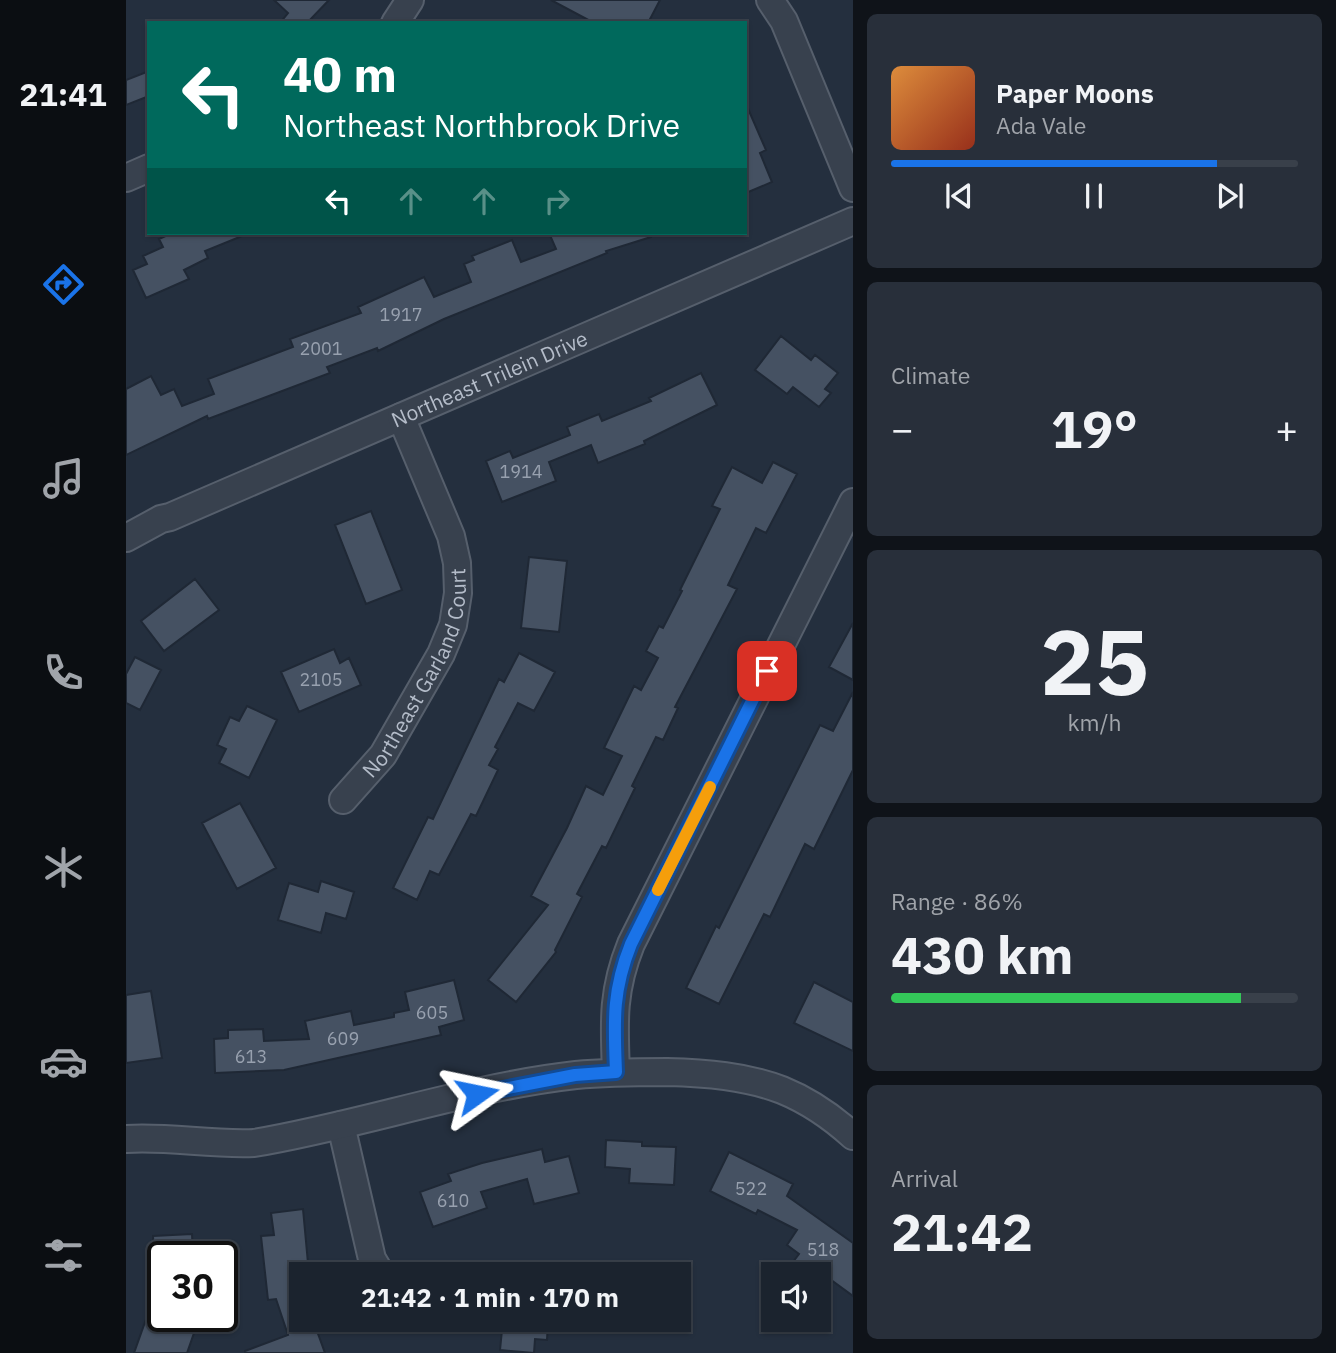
<!DOCTYPE html>
<html lang="en">
<head>
<meta charset="utf-8">
<style>
  :root { --surface:#1b232e; --page:#282f3a; --text:#f1f3f6; --muted:#a0a4aa; --line:#39404a; --accent:#1a73e8 }
  body { margin:0; font-family:"IBM Plex Sans",sans-serif; background:var(--page); color:var(--text); height:100vh; display:flex; flex-direction:column; font-size:26px; white-space:nowrap }
  * { box-sizing:border-box; margin:0 }
  p { font-size:23px; color:var(--muted) }
  .icon { flex:none; width:38px; height:38px; fill:none; stroke:currentColor; stroke-width:2; stroke-linecap:round; stroke-linejoin:round }
  .map { position:relative; flex:1; overflow:hidden }
  .side { display:flex; flex-direction:column; gap:14px; padding:14px; background:#0f1319; width:483px }
  .side>* { flex:none }
  .guide { position:absolute; left:21px; top:21px; width:600px; height:214px; border-radius:0px; box-shadow:0 2px 5px #0004,0 0 0 2px var(--line); background:#00695c; color:#fff; overflow:hidden }
  .tools { position:absolute; left:635px; top:1262px; display:grid; gap:14px }
  .tools a { display:grid; place-items:center; width:70px; height:70px; border-radius:0px; background:var(--surface); box-shadow:0 2px 5px #0004,0 0 0 2px var(--line); font-size:35px }
  .speed { position:absolute; left:21px; top:1241px; display:flex; gap:14px; font-size:35px; font-weight:700; text-align:center }
  .speed>* { display:grid; place-content:center; width:91px; height:91px; border-radius:50%; background:var(--surface); box-shadow:0 2px 5px #0004,0 0 0 2px var(--line); line-height:1 }
  .speed .limit { border:4px solid #111; border-radius:10px; background:#fff; color:#111 }
  .pin { position:absolute; display:grid; place-items:center; width:60px; height:60px; color:#fff; margin:-30px; border-radius:14px; box-shadow:0 4px 10px #0006 }
  .me { position:absolute; width:77px; margin:-38px; rotate:78deg; stroke-linejoin:round; filter:drop-shadow(0 0 5px #0008) }
  .turn { display:flex; align-items:center; gap:24px; height:147px; padding:0 21px; font-size:32px }
  .turn .icon { width:91px; height:91px; stroke-width:2.5 }
  .turn b { display:block; font-size:49px; line-height:60px }
  .lanes { display:flex; align-items:center; height:66px; padding:0 21px; background:#0003; justify-content:center; gap:35px; direction:ltr }
  .lanes .off { opacity:.35 }
  .big { font-size:52px; font-weight:800; line-height:1.1 }
  .side .tile { flex:1; display:flex; flex-direction:column; justify-content:center; gap:10px; min-width:0; padding:0 24px; border-radius:10px; background:var(--page) }
  .side .dial { align-items:center; gap:0 }
  .dial b { font-size:91px; line-height:1 }
  .song { display:flex; align-items:center; gap:21px }
  .cover { width:84px; height:84px; border-radius:10px; background:linear-gradient(135deg,hsl(30 70% 55%),hsl(10 70% 35%)) }
  .played { height:7px; border-radius:4px; background:linear-gradient(90deg,var(--accent) 80%,var(--line) 80%) }
  .keys { display:flex; justify-content:space-around; direction:ltr }
  .heat { display:flex; justify-content:space-between; align-items:center; font-size:38px; direction:ltr }
  .charge { height:10px; border-radius:5px; background:linear-gradient(90deg,#34c759 86%,var(--line) 0) }
  .trip { position:absolute; left:163px; top:1262px; width:402px; height:70px; border-radius:0px; background:var(--surface); box-shadow:0 2px 5px #0004,0 0 0 2px var(--line); font-weight:800; line-height:70px; text-align:center }
  main { display:flex; flex:1; min-height:0 }
  .tab-bar { display:flex; flex-direction:column; width:126px; justify-content:space-around; align-items:center; background:#0b0e12; color:var(--muted) }
  .tab-bar .icon { width:49px; height:49px }
  .tab-bar .selected { color:var(--accent) }
  .tab-bar b { font-size:32px; color:var(--text) }
  .map>svg:first-child { display:block }
</style>
</head>
<body>
<main>
<nav class="tab-bar">
<b>21:41</b>
<svg class="icon selected" aria-label="directions" viewBox="0 0 24 24"><path d="M12 3l9 9-9 9-9-9zM9 14v-3h6M13 9l2 2-2 2"/></svg>
<svg class="icon" aria-label="music" viewBox="0 0 24 24"><path d="M9 18V5l10-2v13"/><circle cx="6" cy="18" r="3"/><circle cx="16" cy="16" r="3"/></svg>
<svg class="icon" aria-label="phone" viewBox="0 0 24 24"><path d="M5 4h4l2 5-3 2q2 4 5 5l2-3 5 2v4C11 20 4 13 5 4z"/></svg>
<svg class="icon" aria-label="climate" viewBox="0 0 24 24"><path d="M12 3v18M4 7l16 10M4 17L20 7"/></svg>
<svg class="icon" aria-label="car" viewBox="0 0 24 24"><path d="M5 17H2v-5l4-1 3-4h7l3 4 3 1v5h-3M9 17h6M6 11h13"/><circle cx="7" cy="17" r="2"/><circle cx="17" cy="17" r="2"/></svg>
<svg class="icon" aria-label="filters" viewBox="0 0 24 24"><path d="M4 7h16M4 17h16"/><circle cx="9" cy="7" r="2"/><circle cx="15" cy="17" r="2"/></svg>
</nav>
<div class="map">
<svg width="727" height="1353" viewBox="0 0 727 1353">
  <rect width="100%" height="100%" fill="#242f3e"/>
  <path fill="#455162" stroke="#1f2835" stroke-width="2" d="M148,0h55l-22,23h-27l8,-10z
    M425,0h109l-12,23h-54z
    M23,71v25l-23,9v-25z
    M620,104l20,46 -6,3 12,29 -26,11z
    M46,233h75v1l-42,17 3,7 -24,12 5,9 -43,19 -13,-28 14,-6 -4,-8 20,-9 -4,-8z
    M423,233h101l1,4 -45,14 1,2 -163,66 -66,32 -1,-3 -50,19 3,6 -122,46 -1,-3 -81,39v-66l25,-13 10,19 13,-6 8,17 32,-12 -6,-15 85,-32 -3,-8 71,-26 -3,-6 66,-30 10,20 37,-15 -7,-18 10,-4 -2,-4 40,-16 9,22 35,-13z
    M655,336l30,24 4,-5 23,18 -13,16 6,4 -12,14 -26,-20 -6,7 -32,-24z
    M575,373l16,32 -73,36 1,3 -47,19 -7,-18 -42,17 7,19 -54,21 -16,-41 24,-10 3,7 57,-23 -3,-8 32,-13 3,7 49,-20 -2,-3z
    M647,462l24,12 -31,59 -10,-5 -28,57 9,4 -62,118 3,1 -15,32 -7,-3 -24,49 3,2 -29,60 -4,-2 -25,48 5,3 -27,53 1,2 -40,50 -28,-22 60,-75 -17,-9 36,-68 19,-42 17,9 19,-39 -18,-8 30,-62 7,4 17,-32 -12,-7 13,-25 4,2 19,-37 -2,-1 40,-81 -8,-3 20,-39 30,16z
    M245,511l31,79 -36,14 -31,-79z
    M403,557l38,4 -8,71 -38,-4z
    M69,579l24,31 -55,41 -23,-30z
    M727,623v57l-24,-13z
    M208,649l6,14 9,-5 12,27 -62,27 -18,-40z
    M393,653l36,19 -21,39 -16,-8 -23,44 3,2 -9,16 9,5 -22,46 -5,-2 -32,61 -9,-4 -13,29 -24,-12 35,-71 5,2 66,-140 5,3z
    M9,657l26,13 -21,40 -14,-7v-29z
    M727,692v78l-39,79 -9,-5 -35,73 -6,-3 -45,90 -33,-16 30,-62 3,2 101,-203 13,6z
    M121,706l30,14 -28,58 -30,-15 7,-14 -9,-4 13,-28 9,4z
    M114,803l36,65 -39,21 -35,-66z
    M195,881l33,11 -8,27 -20,-6 -5,20 -43,-13 11,-37 29,9z
    M328,980l10,40 -25,7 2,8 -157,35 -69,3 -1,-34 14,-1v-8l35,-1 1,12 45,-2 -4,-18 46,-10 3,14 40,-8v-4l15,-3 -4,-18z
    M688,982l39,20v49l-59,-28z
    M25,991l11,67 -36,5v-68z
    M480,1140l36,2v4l34,1 -2,38 -45,-2 1,-14 -25,-2z
    M416,1149l3,13 24,-6 10,37 -45,11 -7,-25 -46,13 6,16 -54,19 -13,-35 31,-11 -3,-7 34,-11z
    M603,1152l64,32 -6,12 66,47v53l-41,-30 -5,6 -14,-10 6,-8 -12,-9 10,-15 -39,-20 -2,4 -46,-23z
    M177,1209l6,65h-8v46h12l12,33h-80v-2l43,-16 -12,-36 -8,1 -7,-64 13,-1 -3,-22z
    M66,1234l1,22h-39l-1,-20z
    M34,1280h3v41l31,12 -7,20h-53z
    M377,1320h45l-1,20 -12,-1 -1,14 -34,-3z"/>
  <g fill="none" stroke-linecap="round" stroke-linejoin="round">
    <defs>
      <g id="minor">
        <path d="M644,0l14,21 69,167"/>
        <path d="M269,23l15,-23"/>
        <path d="M0,178l23,-10"/>
        <path id="s1" d="M0,538l35,-19 9,-2 683,-296"/>
        <path id="s2" d="M217,800l40,-45 58,-101 12,-29 5,-32 -1,-30 -6,-27 -50,-119"/>
        <path d="M490,1072c-2,-50 -4,-81 15,-128l222,-442"/>
        <path d="M215,1125l31,134 9,15"/>
        <path d="M0,1139c42,-3 84,6 128,4 108,-18 214,-56 322,-68 31,-3 60,-3 91,-3 38,1 79,4 115,18 27,11 50,27 71,46"/>
      </g>
    </defs>
    <use href="#minor" stroke="#565f6c" stroke-width="30"/>
    <use href="#minor" stroke="#38414e" stroke-width="26"/>
  </g>
  <g fill="none" stroke-linecap="round" stroke-linejoin="round">
    <defs>
      <path id="route" d="M351,1094l98,-19 41,-3c-2,-50 -4,-81 15,-128l136,-273"/>
    </defs>
    <use href="#route" stroke="#114b97" stroke-width="18"/>
    <use href="#route" stroke="#1a73e8" stroke-width="12"/>
    <path stroke="#f59e0b" stroke-width="12" d="M532,890l52,-103"/>
  </g>
  <g text-anchor="middle" dominant-baseline="central" stroke-width="7" stroke-linejoin="round" paint-order="stroke">
    <g font-size="18" fill="#98a1af">
      <text x="275" y="314">1917</text>
      <text x="195" y="348">2001</text>
      <text x="395" y="471">1914</text>
      <text x="195" y="679">2105</text>
      <text x="306" y="1012">605</text>
      <text x="217" y="1038">609</text>
      <text x="125" y="1056">613</text>
      <text x="625" y="1188">522</text>
      <text x="327" y="1200">610</text>
      <text x="697" y="1249">518</text>
    </g>
    <g font-size="21" fill="#b4bcc9" stroke="#1d2633">
      <text stroke="none"><textPath href="#s1" startOffset="397">Northeast Trilein Drive</textPath></text>
      <text stroke="none"><textPath href="#s2" startOffset="150">Northeast Garland Court</textPath></text>
    </g>
  </g>
</svg>
<div class="tools">
<a><svg class="icon" aria-label="sound" viewBox="0 0 24 24"><path d="M4 9h4l5-4v14l-5-4H4zM17 9q2 3 0 6"/></svg></a>
</div>
<div class="speed"><div class="limit">30</div></div>
<div class="pin" style="left:641px;top:671px;background:#d93025"><svg class="icon" aria-label="arrive" viewBox="0 0 24 24"><path d="M6 21V4h12l-3 4 3 4H6"/></svg></div>
<svg class="me" style="left:351px;top:1094px" viewBox="-20 -20 40 40"><path d="M0-17L14 15 0 8-14 15z" fill="#1a73e8" stroke="#fff" stroke-width="4"/></svg>
<div class="trip">21:42 · 1 min · 170 m</div>
<div class="guide">
<div class="turn"><svg class="icon" aria-label="left" viewBox="0 0 24 24"><path d="M17 20v-9H6M10 6l-5 5 5 5"/></svg><div><b>40 m</b>Northeast Northbrook Drive</div></div>
<div class="lanes"><svg class="icon" aria-label="left" viewBox="0 0 24 24"><path d="M17 20v-9H6M10 6l-5 5 5 5"/></svg><svg class="icon off" aria-label="ahead" viewBox="0 0 24 24"><path d="M12 20V5M6 11l6-6 6 6"/></svg><svg class="icon off" aria-label="ahead" viewBox="0 0 24 24"><path d="M12 20V5M6 11l6-6 6 6"/></svg><svg class="icon off" aria-label="right" viewBox="0 0 24 24"><path d="M7 20v-9h11M14 6l5 5-5 5"/></svg></div>
</div>
</div>
<section class="side">
<div class="tile">
<div class="song"><i class="cover"></i><div><b>Paper Moons</b><p>Ada Vale</p></div></div>
<div class="played"></div>
<div class="keys"><svg class="icon" aria-label="previous" viewBox="0 0 24 24"><path d="M18 5L8 12l10 7zM5 5v14"/></svg><svg class="icon" aria-label="pause" viewBox="0 0 24 24"><path d="M8 5v14M16 5v14"/></svg><svg class="icon" aria-label="next" viewBox="0 0 24 24"><path d="M6 5l10 7-10 7zM19 5v14"/></svg></div>
</div>
<div class="tile"><p>Climate</p>
<div class="heat"><a>−</a><b class="big">19°</b><a>+</a></div>
</div>
<div class="tile dial"><b>25</b><p>km/h</p></div>
<div class="tile"><p>Range · 86%</p><b class="big">430 km</b><div class="charge"></div></div>
<div class="tile"><p>Arrival</p><b class="big">21:42</b></div>
</section>
</main>
</body>
</html>
